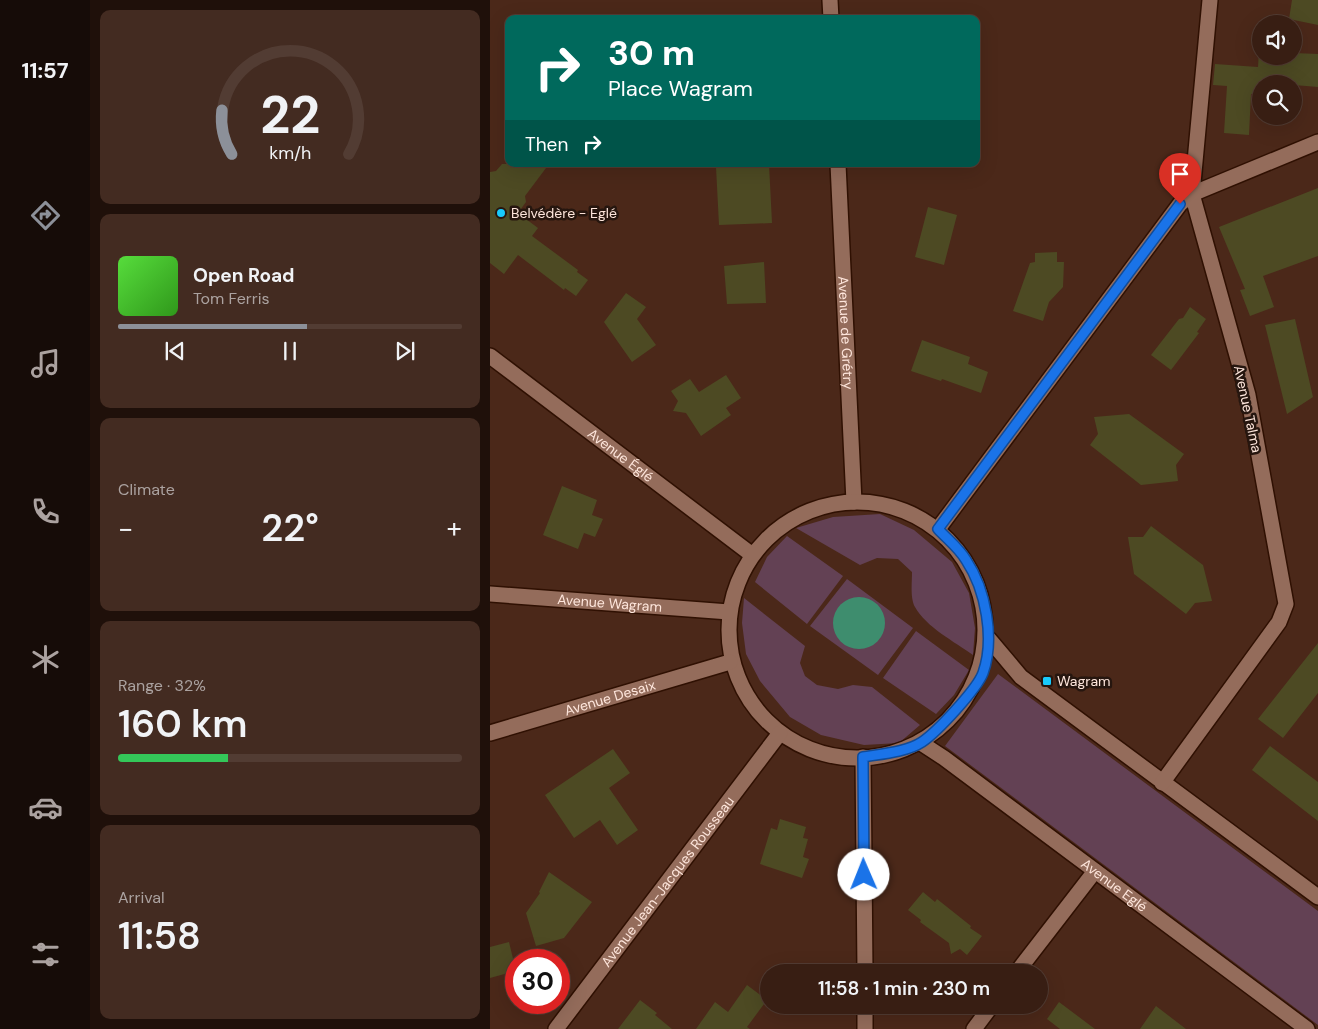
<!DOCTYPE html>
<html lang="en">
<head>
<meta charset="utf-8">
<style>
  :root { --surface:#381e13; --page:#432b21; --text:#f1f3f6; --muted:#aba2a0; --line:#523c33; --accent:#8c9099 }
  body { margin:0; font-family:"DM Sans",sans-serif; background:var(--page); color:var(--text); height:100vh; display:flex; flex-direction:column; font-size:19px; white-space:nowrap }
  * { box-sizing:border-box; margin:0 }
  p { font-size:16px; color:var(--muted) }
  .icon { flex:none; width:28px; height:28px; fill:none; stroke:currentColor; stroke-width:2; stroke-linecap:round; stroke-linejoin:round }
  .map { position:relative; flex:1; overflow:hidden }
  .side { display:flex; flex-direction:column; gap:10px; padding:10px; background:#1f100a; width:400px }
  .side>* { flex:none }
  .banner { position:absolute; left:15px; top:15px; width:475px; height:152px; border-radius:10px; box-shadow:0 5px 20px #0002,0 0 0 1px var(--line); background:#00695c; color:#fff; overflow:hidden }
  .buttons { position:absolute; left:762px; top:15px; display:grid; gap:10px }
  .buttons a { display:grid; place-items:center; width:50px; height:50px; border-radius:50%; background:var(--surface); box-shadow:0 5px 20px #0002,0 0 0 1px var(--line); font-size:25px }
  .speed { position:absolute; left:15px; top:949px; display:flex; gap:10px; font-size:25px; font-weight:700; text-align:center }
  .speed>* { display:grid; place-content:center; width:65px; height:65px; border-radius:50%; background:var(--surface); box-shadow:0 5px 20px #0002,0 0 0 1px var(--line); line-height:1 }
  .speed .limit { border:8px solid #d22; background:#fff; color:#111 }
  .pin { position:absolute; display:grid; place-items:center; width:42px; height:42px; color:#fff; margin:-51px -21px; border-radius:50% 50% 50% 0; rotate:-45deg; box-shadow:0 0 5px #0007 }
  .pin .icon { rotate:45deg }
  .me { position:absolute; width:55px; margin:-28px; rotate:359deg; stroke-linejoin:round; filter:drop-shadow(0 0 4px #0008) }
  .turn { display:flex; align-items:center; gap:18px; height:105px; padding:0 20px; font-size:22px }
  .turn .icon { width:65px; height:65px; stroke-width:2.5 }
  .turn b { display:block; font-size:35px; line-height:42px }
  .then { display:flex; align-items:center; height:48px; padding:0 20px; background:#0003; gap:10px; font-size:19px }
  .big { font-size:38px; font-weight:600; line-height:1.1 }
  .side .widget { flex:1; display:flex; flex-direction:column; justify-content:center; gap:8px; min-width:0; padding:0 18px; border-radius:10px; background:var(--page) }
  .side .dial { align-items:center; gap:0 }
  .dial svg { height:130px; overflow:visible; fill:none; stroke:var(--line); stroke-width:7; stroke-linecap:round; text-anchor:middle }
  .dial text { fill:var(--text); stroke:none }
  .song { display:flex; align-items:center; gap:15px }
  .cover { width:60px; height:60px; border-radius:8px; background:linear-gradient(135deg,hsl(110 70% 55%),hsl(110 70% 35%)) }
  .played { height:5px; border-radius:2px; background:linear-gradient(90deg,var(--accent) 55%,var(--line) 55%) }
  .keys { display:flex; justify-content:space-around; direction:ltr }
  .heat { display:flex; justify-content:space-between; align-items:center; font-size:28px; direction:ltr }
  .charge { height:8px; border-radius:4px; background:linear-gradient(90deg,#34c759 32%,var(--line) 0) }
  .trip { position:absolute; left:270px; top:964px; width:288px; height:50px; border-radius:25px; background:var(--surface); box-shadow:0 5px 20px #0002,0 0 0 1px var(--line); font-weight:600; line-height:50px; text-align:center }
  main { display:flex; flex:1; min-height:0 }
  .tab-bar { display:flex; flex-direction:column; width:90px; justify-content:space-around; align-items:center; background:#160c08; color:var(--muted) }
  .tab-bar .icon { width:35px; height:35px }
  .tab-bar .selected { color:var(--accent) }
  .tab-bar b { font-size:22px; color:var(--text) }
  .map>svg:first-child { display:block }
</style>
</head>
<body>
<main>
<nav class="tab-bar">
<b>11:57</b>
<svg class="icon selected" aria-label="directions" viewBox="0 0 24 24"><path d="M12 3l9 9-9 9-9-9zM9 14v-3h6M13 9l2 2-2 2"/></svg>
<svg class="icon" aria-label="music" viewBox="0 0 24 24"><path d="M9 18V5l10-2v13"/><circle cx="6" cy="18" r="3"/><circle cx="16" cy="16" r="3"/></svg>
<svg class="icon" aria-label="phone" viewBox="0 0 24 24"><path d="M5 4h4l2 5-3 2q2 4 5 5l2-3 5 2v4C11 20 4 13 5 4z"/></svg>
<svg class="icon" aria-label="climate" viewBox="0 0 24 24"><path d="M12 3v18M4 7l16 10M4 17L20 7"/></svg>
<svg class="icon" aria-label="car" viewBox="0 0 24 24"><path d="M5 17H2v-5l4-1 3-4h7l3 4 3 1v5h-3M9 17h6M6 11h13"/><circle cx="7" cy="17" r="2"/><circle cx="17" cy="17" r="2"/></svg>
<svg class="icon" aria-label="filters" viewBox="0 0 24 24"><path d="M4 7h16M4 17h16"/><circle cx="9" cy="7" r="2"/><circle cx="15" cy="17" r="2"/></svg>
</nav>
<section class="side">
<div class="widget dial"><svg viewBox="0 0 100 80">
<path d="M14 69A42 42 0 1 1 86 69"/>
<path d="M14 69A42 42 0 0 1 8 42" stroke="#8c9099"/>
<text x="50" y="56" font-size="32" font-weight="700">22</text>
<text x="50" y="72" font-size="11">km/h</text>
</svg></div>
<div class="widget">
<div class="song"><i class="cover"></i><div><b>Open Road</b><p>Tom Ferris</p></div></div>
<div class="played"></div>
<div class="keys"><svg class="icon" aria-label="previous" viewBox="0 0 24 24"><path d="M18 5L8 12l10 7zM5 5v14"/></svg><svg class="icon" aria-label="pause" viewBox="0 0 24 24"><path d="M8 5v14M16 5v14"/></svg><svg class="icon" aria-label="next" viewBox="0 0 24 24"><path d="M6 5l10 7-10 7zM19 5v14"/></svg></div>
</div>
<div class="widget"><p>Climate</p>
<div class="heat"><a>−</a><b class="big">22°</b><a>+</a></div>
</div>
<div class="widget"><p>Range · 32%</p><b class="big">160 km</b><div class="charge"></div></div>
<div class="widget"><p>Arrival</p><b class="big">11:58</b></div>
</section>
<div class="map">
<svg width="828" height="1029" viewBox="0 0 828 1029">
  <rect width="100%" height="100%" fill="#4b2819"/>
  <path fill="#634154" d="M390,514l34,16 38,32 17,31 6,35 -2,27c-18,-13 -47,-28 -58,-48 -5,-9 -3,-24 -3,-35l-14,-13 -21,-1 -17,7 -64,-37 37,-11z
    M297,536l56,40 -36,48 -52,-42 12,-25z
    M357,579l66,49 -35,47 -68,-49z
    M254,598l61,48 -5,17 5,13 12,9 21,4 15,-4 19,2 48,38 -21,18 -35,2 -43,-10 -31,-18 -30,-36 -14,-27 -4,-31z
    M426,631l53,39 -15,25 -18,19 -53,-36z
    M508,674l320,237v114l-373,-279z"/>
  <path fill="#3e8d6e" d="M343 623a26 26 0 1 1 52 0a26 26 0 1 1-52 0Z"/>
  <path fill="#4d4a23" d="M802,0h26v25l-29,-6z
    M769,50l2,1v5h33v-3l24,1v33l-24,-2v-1l-33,-2v12h-10l-2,41 -25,-2 3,-47 -14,-1 2,-21 43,3z
    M12,164h47l-24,32 1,6 -8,11 20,15 -6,8 46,34 -1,2 11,8 -12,16 -11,-8 -1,2 -46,-35 -14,19 -14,-11v-91l6,-1z
    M279,164l3,59 -53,2 -3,-58z
    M828,188v68l-55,20 11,31 -24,9 -10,-26 5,-1 -26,-62z
    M438,207l29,8 -13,50 -29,-8z
    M567,252v10h7l-1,25 -14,15 -6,19 -30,-10 17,-48 5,-1v-9z
    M274,262l2,41 -39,1 -3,-38z
    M136,293l20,14 -9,12 19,26 -24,17 -28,-40z
    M700,307l16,12 -9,13 2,1 -28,37 -20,-15 28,-36 4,-1z
    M805,319l18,78 -26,17 -22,-89z
    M432,340l48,17 -2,7 20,8 -7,21 -39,-14 -1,2 -30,-10z
    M236,375l15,23 -15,10 5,7 -30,21 -15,-23 -13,-2 5,-10 -7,-10 19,-12 9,13z
    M639,414l55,40 -8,11 2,16 -37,4 -51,-40 8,-11 -4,-17z
    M72,486l35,14 -5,15 11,4 -8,18 -11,-4 -6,16 -35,-14z
    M661,526l52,39 9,36 -17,2 -9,11 -52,-40 -6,-37h15z
    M828,643v50l-35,45 -25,-19z
    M780,746l48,36v39l-66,-51z
    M123,749l17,24 -21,15 29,42 -21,15 -17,-25 -26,18 -29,-43z
    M290,819l26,8 -3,11 5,1 -5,18 6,2 -7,19 -42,-14 11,-36 6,2z
    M59,872l43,30 -28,36 -28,8 -10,-33 14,-20 -1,-1z
    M433,892l12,10 2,-3 34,27 -1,2 12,8 -15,19 -7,-6 -9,5 -2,-11 -29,-21 1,-2 -13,-10z
    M19,942l7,29 -26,7v-31z
    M257,985l20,15 -20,27 3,2h-54l19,-27 13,10z
    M150,1000l17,13 -2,2 17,14h-54z
    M569,1002l36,27h-35l-13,-10z
    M666,1006l30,23h-46z"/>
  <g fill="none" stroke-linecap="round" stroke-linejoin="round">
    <defs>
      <g id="minor">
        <path d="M340,0l1,19"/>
        <path id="s1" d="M348,164l16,338"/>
        <path id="s2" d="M0,356l261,198"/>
        <circle cx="367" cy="630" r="128"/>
        <path d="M448,529l242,-325 12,-10 126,-52"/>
        <path id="s3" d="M0,594l239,18"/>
        <path d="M499,639l32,38 297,220"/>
        <path id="s4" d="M0,733l240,-71"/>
        <path id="s5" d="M431,743l23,15 363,271"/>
        <path d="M373,757l2,215"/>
        <path d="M672,783l117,-161 7,-18 -38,-209 -56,-201 18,-194"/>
        <path d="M527,972l78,-101"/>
        <path d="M375,1005v24"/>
        <path id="s6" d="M66,1029l224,-296"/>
        <path d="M484,1029l18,-24"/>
      </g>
    </defs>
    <use href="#minor" stroke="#2f1002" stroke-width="18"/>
    <use href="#minor" stroke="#946c5b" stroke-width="15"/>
  </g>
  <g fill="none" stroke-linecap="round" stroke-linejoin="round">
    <defs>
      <path id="route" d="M374,875l-1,-118c18,-3 44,-5 59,-15 15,-10 55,-53 61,-69 12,-34 3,-83 -17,-113 -7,-12 -19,-21 -28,-31l242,-325"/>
    </defs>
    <use href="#route" stroke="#114b97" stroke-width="12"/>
    <use href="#route" stroke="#1a73e8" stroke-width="9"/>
  </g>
  <g fill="#18cafc" stroke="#26160f" stroke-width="2">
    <circle cx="11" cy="213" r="5"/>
    <rect x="552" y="676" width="10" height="10" rx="2.5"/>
  </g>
  <g text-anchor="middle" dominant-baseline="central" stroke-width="5" stroke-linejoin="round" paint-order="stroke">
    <g font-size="14" fill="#fee6dc" stroke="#26160f" text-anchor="start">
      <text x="21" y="213">Belvédère - Eglé</text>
      <text x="567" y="681">Wagram</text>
    </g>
    <g font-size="14" fill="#fee6dc" stroke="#26160f">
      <text stroke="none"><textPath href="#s1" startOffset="169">Avenue de Grétry</textPath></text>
      <text transform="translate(758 409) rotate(78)">Avenue Talma</text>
      <text stroke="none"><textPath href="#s2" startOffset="164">Avenue Églé</textPath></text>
      <text stroke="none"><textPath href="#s3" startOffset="120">Avenue Wagram</textPath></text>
      <text stroke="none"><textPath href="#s4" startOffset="125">Avenue Desaix</textPath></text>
      <text stroke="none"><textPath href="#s6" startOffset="185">Avenue Jean-Jacques Rousseau</textPath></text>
      <text stroke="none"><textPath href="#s5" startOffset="240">Avenue Eglé</textPath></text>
    </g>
  </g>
</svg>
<div class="buttons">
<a><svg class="icon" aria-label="sound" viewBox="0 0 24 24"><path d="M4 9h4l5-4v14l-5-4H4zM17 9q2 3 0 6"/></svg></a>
<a><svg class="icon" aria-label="search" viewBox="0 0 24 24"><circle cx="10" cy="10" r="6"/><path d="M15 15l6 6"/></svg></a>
</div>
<div class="speed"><div class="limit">30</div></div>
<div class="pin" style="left:690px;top:204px;background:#d93025"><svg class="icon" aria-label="arrive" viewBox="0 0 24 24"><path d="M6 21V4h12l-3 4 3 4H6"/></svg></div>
<svg class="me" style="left:374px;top:875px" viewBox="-20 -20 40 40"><circle r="19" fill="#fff"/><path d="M0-13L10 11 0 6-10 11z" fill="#1a73e8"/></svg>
<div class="trip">11:58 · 1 min · 230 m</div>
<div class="banner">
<div class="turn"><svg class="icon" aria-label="right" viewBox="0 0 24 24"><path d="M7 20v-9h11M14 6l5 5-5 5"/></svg><div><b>30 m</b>Place Wagram</div></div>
<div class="then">Then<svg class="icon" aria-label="right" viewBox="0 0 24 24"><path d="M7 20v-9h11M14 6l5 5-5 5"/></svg></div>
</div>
</div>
</main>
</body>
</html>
